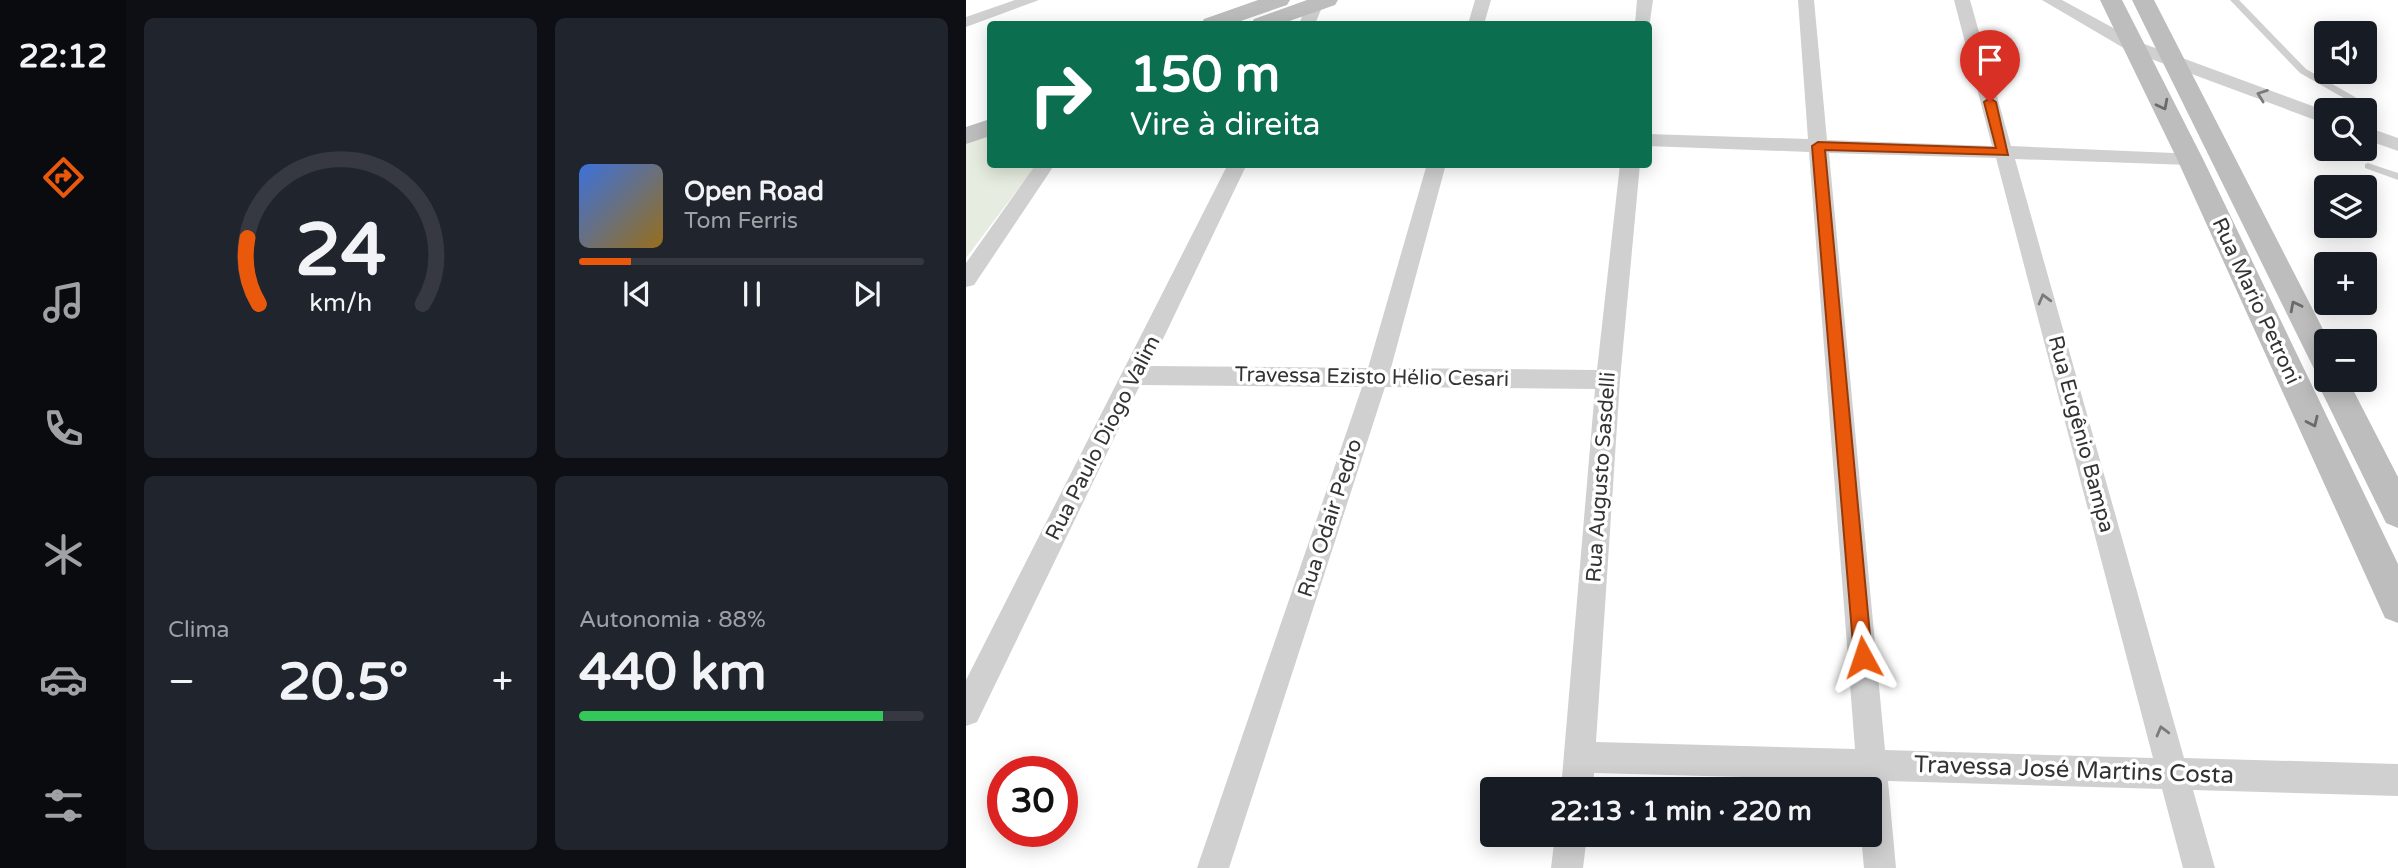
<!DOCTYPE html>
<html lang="pt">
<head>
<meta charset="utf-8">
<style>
  :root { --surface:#171b24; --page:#20242c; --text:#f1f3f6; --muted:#9ea1a6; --line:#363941; --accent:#ea580c }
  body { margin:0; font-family:"Varela Round",sans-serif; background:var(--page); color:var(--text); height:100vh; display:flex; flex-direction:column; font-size:26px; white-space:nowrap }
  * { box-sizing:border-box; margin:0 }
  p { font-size:23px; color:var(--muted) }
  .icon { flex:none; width:38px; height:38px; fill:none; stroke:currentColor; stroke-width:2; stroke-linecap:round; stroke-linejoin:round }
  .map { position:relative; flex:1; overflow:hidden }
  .sheet { display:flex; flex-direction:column; gap:18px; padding:18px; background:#0d0f14; width:840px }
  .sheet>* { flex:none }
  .guide { position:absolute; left:21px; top:21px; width:665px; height:147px; border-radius:7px; box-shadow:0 4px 18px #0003; background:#0b6e4f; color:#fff; overflow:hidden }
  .controls { position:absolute; left:1348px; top:21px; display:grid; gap:14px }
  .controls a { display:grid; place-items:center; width:63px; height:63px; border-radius:7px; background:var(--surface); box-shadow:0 4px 18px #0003; font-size:35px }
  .speed { position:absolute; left:21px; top:756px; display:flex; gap:14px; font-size:35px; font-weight:700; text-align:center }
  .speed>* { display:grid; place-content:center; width:91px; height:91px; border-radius:50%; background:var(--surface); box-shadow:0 4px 18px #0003; line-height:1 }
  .speed .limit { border:10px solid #d22; background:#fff; color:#111 }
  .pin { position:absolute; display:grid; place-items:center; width:60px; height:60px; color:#fff; margin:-72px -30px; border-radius:50% 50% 50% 0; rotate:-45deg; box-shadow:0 0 7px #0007 }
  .pin .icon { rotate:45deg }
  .me { position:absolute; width:77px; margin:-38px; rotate:355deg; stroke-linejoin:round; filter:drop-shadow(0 0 5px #0008) }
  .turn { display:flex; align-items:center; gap:24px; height:147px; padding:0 28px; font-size:32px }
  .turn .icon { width:91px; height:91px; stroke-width:2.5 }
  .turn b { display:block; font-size:49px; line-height:60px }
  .big { font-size:52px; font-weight:700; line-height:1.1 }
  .sheet .card { flex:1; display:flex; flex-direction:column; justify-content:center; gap:10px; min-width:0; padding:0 24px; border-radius:10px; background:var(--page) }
  .sheet .dial { align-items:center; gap:0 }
  .dial svg { height:182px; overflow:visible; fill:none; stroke:var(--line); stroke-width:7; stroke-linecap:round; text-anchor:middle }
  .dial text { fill:var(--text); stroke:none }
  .song { display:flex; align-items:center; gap:21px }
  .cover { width:84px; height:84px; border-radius:10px; background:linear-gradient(135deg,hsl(220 70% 55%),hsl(40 70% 35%)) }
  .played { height:7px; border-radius:4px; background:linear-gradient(90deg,var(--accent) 15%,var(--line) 15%) }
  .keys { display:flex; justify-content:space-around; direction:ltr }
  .heat { display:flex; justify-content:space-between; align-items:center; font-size:38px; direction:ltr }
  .charge { height:10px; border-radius:5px; background:linear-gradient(90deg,#34c759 88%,var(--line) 0) }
  .sheet .tiles { flex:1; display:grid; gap:18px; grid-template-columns:repeat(2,1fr) }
  .trip { position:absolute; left:514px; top:777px; width:402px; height:70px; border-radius:7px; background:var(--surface); box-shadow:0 4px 18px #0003; font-weight:700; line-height:70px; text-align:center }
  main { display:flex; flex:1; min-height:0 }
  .dock { display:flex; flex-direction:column; width:126px; justify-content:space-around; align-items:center; background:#090b0e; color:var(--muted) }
  .dock .icon { width:49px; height:49px }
  .dock .current { color:var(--accent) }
  .dock b { font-size:32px; color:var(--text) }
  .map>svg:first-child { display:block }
</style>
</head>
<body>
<main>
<nav class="dock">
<b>22:12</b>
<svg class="icon current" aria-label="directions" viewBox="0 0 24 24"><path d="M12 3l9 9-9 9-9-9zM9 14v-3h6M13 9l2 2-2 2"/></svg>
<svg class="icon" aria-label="music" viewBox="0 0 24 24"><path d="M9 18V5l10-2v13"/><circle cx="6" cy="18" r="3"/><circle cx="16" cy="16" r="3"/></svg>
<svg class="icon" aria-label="phone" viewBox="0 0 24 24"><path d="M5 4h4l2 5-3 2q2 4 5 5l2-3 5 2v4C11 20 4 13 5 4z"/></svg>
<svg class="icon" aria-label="climate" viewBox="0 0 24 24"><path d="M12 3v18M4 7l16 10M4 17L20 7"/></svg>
<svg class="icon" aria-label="car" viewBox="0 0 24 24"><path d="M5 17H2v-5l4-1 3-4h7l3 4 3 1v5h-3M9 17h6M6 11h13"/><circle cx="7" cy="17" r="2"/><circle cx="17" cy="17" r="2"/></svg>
<svg class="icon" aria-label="filters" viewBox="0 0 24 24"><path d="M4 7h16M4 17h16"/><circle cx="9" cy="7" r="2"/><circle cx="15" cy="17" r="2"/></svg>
</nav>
<section class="sheet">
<div class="tiles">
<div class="card dial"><svg viewBox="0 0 100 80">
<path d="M14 69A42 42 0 1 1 86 69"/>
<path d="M14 69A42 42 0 0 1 9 40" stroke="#ea580c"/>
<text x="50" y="56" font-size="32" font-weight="700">24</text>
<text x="50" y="72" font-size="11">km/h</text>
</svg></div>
<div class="card">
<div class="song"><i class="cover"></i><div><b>Open Road</b><p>Tom Ferris</p></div></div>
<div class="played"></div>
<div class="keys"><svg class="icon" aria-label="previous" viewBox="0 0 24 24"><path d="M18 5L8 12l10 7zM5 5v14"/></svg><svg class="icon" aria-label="pause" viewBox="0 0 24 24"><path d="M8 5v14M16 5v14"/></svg><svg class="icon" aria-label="next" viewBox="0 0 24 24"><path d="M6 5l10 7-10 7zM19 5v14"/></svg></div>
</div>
<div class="card"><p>Clima</p>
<div class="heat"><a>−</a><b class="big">20.5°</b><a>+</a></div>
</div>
<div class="card"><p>Autonomia · 88%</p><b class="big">440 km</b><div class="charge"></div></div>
</div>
</section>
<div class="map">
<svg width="1432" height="868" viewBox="0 0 1432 868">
  <rect width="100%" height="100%" fill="#fff"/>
  <path fill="#e6ecdf" d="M24,134v30l46,1 -70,93v-115z"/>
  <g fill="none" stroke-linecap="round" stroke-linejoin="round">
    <path fill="#d0d0d0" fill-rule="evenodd" d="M1264,0h9l67,69 49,28 13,13 6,24 -2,2h-6l-2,-2v-24h-6l-9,-9 -49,-28z
      M1402,163l30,10v7l-33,-12v-4z"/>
    <path fill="#d0d0d0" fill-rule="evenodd" d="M49,0h24l-73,27v-10z
      M343,0h16l-10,24h-16z
      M509,0h16l-7,24h-16z
      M671,0h16l-4,28 -1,-4h-13z
      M832,0h16l13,140 165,6 -38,-146h16l41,146 186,8 3,5 -10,6 -175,-6 169,599 214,6v32l-205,-6 22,78h-32l-21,-79 -274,-8 8,87h-32l-3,-33h10v-46h-13l-1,-9 -263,-7 -1,16h-32l34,-400 -210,-2 -156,481h-32l165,-481 -222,-2 -163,337 -11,4v-46l262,-516h19l-97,202 218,2 59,-204h19l-55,204 206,2 23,-206h20l-20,216 -24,362 259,7 -46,-597 -161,-6v-12l160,5zM863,153l167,5 157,600 -268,-8z
      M1076,0h20l77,42 187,69v13l-199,-74z
      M1398,126l34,12v13l-34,-12z
      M70,164h19l-81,121 -8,2v-24z
      M589,835h32l-4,33h-32z"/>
    <path fill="#bdbdbd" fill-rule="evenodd" d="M292,0h32l-3,5 -55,19h-31l3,-5z
      M341,0h31l-3,5 -54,19h-30l3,-5z
      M1134,0h22l81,159 195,405v59l-13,-5 -208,-459z
      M1166,0h22l175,341h-3v39h22l50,97v51l-12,-5 -70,-143 2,-3z
      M24,119v17l-24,8v-17z"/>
  </g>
  <defs><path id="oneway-chevron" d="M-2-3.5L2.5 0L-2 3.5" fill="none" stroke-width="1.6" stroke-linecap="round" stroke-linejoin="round" transform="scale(1.75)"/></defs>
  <g stroke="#7a7a7a">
    <use href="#oneway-chevron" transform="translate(1296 95) rotate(-160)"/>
    <use href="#oneway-chevron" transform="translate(1078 299) rotate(-105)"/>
    <use href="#oneway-chevron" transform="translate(1196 731) rotate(-105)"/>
  </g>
  <g stroke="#6a6a6a">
    <use href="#oneway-chevron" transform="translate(1197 105) rotate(63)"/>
    <use href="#oneway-chevron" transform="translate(1329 306) rotate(-117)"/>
    <use href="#oneway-chevron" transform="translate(1347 422) rotate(65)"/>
  </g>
  <path fill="#ea580c" stroke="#983908" stroke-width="2" d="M1024,98l6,4 12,53 -183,-5 47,507 -2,7 -7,2 -7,-2 -2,-7 -42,-511 6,-4 178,6 -12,-46z"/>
  <g text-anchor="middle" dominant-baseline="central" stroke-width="7" stroke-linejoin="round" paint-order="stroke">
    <g font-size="21" fill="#333" stroke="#fff">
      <text transform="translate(1290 301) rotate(65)">Rua Mario Petroni</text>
      <text transform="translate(406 377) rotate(1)">Travessa Ezisto Hélio Cesari</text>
      <text transform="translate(1115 434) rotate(75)">Rua Eugênio Bampa</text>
      <text transform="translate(137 438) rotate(-63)">Rua Paulo Diogo Valim</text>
      <text transform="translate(635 477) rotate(-86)">Rua Augusto Sasdelli</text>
      <text transform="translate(364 518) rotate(-72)">Rua Odair Pedro</text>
    </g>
    <g font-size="24" fill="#333" stroke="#fff">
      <text transform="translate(1108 770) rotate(2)">Travessa José Martins Costa</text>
    </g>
  </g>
</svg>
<div class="controls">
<a><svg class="icon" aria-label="sound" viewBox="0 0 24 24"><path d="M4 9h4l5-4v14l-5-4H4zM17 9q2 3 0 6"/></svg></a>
<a><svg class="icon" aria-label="search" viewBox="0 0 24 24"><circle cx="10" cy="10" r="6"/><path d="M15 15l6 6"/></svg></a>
<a><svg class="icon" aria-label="layers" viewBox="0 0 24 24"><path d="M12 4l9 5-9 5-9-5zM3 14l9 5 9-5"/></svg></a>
<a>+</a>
<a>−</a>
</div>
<div class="speed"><div class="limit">30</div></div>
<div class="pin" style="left:1024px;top:102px;background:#d93025"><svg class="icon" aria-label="arrive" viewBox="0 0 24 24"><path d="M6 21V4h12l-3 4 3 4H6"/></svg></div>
<svg class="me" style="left:897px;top:657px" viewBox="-20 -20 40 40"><path d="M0-17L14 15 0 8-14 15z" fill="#ea580c" stroke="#fff" stroke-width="4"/></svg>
<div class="trip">22:13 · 1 min · 220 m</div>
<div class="guide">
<div class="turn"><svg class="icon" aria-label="right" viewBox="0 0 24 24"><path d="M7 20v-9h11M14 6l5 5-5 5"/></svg><div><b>150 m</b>Vire à direita</div></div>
</div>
</div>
</main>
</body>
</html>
